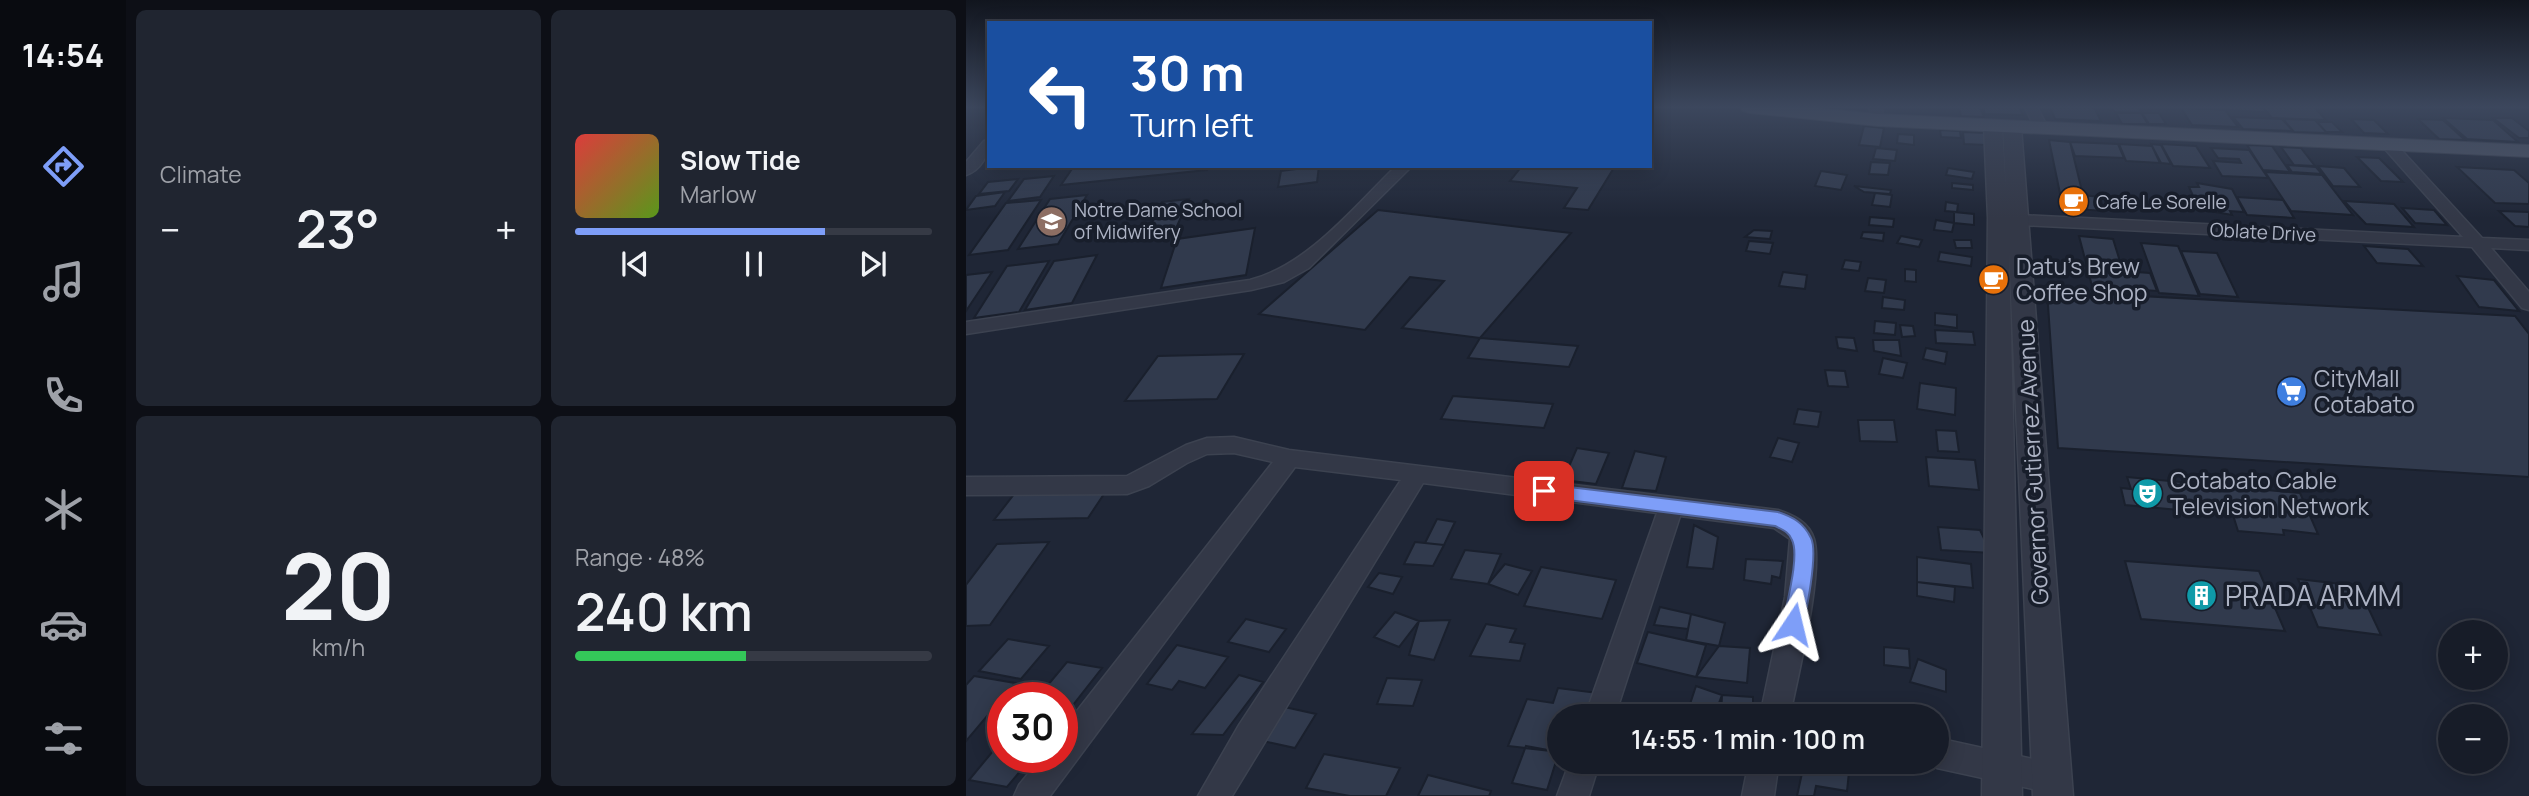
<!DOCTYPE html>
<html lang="en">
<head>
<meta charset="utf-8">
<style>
  :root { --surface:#171c28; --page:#202530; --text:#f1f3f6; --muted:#9ea1a8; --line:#363a45; --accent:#7e9ef8 }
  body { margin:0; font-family:Manrope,sans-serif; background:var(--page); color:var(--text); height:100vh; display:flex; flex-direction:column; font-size:26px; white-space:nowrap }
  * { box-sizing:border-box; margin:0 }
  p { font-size:23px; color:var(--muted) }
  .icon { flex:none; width:38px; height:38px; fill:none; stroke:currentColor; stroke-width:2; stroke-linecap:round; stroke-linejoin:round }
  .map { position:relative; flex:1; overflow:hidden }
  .drawer { display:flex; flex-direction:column; gap:10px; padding:10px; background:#0d0f16; width:840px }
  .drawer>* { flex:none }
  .banner { position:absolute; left:21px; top:21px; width:665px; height:147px; border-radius:0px; box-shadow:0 4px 18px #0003,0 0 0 2px var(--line); background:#1a4fa0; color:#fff; overflow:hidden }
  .buttons { position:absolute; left:1472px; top:620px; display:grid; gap:14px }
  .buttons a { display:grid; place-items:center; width:70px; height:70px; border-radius:50%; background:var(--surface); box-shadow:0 4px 18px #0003,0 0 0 2px var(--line); font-size:35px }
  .speed { position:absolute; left:21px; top:682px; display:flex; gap:14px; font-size:35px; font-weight:700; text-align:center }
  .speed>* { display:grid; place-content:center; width:91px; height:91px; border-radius:50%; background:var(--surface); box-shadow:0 4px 18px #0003,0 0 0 2px var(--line); line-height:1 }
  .speed .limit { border:10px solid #d22; background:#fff; color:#111 }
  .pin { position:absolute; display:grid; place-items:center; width:60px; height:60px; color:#fff; margin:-30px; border-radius:14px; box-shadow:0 4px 10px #0006 }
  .me { position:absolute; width:77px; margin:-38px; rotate:10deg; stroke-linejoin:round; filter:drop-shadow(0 0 5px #0008) }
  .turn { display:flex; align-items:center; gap:24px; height:147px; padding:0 28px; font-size:32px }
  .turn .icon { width:91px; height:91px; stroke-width:2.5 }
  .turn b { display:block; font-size:49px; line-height:60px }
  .big { font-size:52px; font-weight:600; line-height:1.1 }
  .drawer .widget { flex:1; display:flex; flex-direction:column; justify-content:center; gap:10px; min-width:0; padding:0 24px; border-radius:10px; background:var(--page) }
  .drawer .dial { align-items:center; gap:0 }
  .dial b { font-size:91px; line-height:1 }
  .song { display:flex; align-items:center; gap:21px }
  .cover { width:84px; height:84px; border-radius:10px; background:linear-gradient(135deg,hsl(0 70% 55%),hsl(90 70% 35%)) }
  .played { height:7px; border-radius:4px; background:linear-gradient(90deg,var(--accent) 70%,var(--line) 70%) }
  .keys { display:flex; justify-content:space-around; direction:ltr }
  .heat { display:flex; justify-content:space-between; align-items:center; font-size:38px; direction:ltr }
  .charge { height:10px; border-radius:5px; background:linear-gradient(90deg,#34c759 48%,var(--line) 0) }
  .drawer .tiles { flex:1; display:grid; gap:10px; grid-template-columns:repeat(2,1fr) }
  .trip { position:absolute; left:581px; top:704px; width:402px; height:70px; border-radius:35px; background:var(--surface); box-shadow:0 4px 18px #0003,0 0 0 2px var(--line); font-weight:600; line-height:70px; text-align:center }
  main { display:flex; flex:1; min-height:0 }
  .dock { display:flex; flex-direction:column; width:126px; justify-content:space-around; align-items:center; background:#090b10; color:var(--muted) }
  .dock .icon { width:49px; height:49px }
  .dock .current { color:var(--accent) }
  .dock b { font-size:32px; color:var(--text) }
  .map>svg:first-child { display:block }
</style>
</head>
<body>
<main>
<nav class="dock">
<b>14:54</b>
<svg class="icon current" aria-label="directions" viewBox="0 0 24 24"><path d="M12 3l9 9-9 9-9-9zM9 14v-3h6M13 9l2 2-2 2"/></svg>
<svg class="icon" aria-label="music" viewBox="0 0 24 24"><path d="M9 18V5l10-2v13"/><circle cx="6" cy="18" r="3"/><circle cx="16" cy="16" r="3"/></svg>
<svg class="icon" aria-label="phone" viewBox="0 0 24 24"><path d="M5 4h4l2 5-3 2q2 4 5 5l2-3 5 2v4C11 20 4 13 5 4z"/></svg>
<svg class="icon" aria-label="climate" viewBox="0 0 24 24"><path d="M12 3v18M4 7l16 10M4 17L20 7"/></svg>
<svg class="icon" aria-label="car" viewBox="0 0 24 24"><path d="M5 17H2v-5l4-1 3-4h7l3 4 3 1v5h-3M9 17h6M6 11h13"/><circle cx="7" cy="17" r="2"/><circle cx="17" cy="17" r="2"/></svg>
<svg class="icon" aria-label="filters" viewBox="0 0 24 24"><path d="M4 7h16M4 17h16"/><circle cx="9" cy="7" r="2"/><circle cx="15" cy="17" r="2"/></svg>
</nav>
<section class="drawer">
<div class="tiles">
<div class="widget"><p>Climate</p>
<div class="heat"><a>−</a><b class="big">23°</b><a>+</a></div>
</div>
<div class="widget">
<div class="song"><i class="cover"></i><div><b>Slow Tide</b><p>Marlow</p></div></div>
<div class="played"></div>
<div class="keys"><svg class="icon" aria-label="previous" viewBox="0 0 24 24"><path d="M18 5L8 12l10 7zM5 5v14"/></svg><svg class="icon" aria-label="pause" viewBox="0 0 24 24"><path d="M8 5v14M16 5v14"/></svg><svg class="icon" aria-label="next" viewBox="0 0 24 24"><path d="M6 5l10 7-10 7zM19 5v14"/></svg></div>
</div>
<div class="widget dial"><b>20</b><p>km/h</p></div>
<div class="widget"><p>Range · 48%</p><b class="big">240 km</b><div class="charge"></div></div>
</div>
</section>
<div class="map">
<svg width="1563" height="796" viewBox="0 0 1563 796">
  <rect width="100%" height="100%" fill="#1f2636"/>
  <path fill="#313a4d" stroke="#1a202d" stroke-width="2" d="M993,107h21l4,10 -23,-1z
    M1017,107h36l4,8 -38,-1z
    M1084,107h44l7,14 -46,-2z
    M1145,107h27l4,6 -27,-1z
    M1258,107h38l5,5 -41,-2z
    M1297,107h51l12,13 -54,-2z
    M1215,108l44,2 13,17 -46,-2z
    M1150,113h25l7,11h-26z
    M1176,113h17l7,11h-17z
    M1267,117l49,2 11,12 -50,-2z
    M1477,118l50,2 25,22 -51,-3z
    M1527,118h19l17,13v7h-10z
    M1317,119l32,1 12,13 -33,-1z
    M1385,119l23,1 14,14 -24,-1z
    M1452,119l25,1 22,20 -26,-1z
    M1351,122h15l10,10h-16z
    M898,126l20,2 -4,19 -21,-2z
    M974,130l20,1 1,7 -20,-1z
    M997,132l23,1 1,12 -23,-1z
    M932,134l16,1v10l-17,-2z
    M1083,140l21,2 13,53 17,2 4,14 -41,-3z
    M1104,142l48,2 6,14 -49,-2z
    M1153,144l33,2 8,17 -34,-2z
    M1185,144l10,1 10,19 -10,-1z
    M1195,144l35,2 14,22 -37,-2z
    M1281,145l25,1 18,26 -27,-2z
    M1315,147l20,1 14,18 -21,-1z
    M910,148l21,2 -2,11 -22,-2z
    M1245,148l38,2 19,28 -46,-2 -9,-15 28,2 -2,-4 -21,-1z
    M1391,157l22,1 24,24 -22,-1z
    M905,162l19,1 -2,12 -19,-1z
    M1321,165l29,2 6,7 -30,-2z
    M108,166h134l-1,4 -146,15z
    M353,166l-2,16 -39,5 3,-16z
    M556,166h93l-27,44 -24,-2 13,-20 -67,-7z
    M1352,166l26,2 16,19 -27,-1z
    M1491,167l57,3 15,13v21l-34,-1z
    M982,168l26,4 -2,7 -26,-4z
    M855,171l26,4 -6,15 -26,-4z
    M1299,172l57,3 31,40 -62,-4z
    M88,176l-14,21 -32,4 16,-22z
    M52,179l-9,12 -30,3 9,-12z
    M986,183l21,2v5l-21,-2z
    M1231,183l35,6 12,23 -14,-1 2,4 -33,-6 -10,-22h10z
    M888,186l37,4 -1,4 -26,-2z
    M39,192l-10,14 -29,4 10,-14z
    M909,193l17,2 -2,12 -18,-2z
    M121,195l-29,49 -40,5 32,-50z
    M1271,197l46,3 11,18 -47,-3z
    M223,199l-15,34 -29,4 17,-35z
    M75,200l-33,50 -39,5 37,-52z
    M1378,201l50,3 20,23 -48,-3z
    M980,202l12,2 -1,8 -12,-1z
    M1436,208l32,2 13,15 -32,-2z
    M412,210l193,23 -91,105 -78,-10 42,-47 -34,-4 -45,53 -106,-16z
    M1533,211l30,1v15l-14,-1z
    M988,212l20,2v11l-20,-2z
    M904,217l24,2 -1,8 -24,-2z
    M970,220l18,3 -2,9 -18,-2z
    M289,228l-9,47 -85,13 16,-49z
    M788,230l18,1 -2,8 -25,-2z
    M897,232l21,1 -1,8 -22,-3z
    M935,236l21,4 -3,7 -22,-4z
    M1113,236l34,3 10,32 27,2 7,18 -65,-5z
    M988,240h17l1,8h-16z
    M783,241l24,2 -3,11 -24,-3z
    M1175,243l37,3 21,50 -40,-3z
    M1398,246l44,3 15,17 -46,-3z
    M1215,251l36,2 21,44 -38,-3z
    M974,252l32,5 -1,9 -33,-5z
    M131,255l-25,48 -47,7 29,-49z
    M879,260l16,2 -2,9 -17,-2z
    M83,261l-30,51 -45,6 33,-52z
    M939,269l11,1v12l-11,-1z
    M26,272l-26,39v-36z
    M817,272l24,3 -2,14 -26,-3z
    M1491,276l37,4 25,31 -40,-4z
    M902,278l18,2 -2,13 -19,-2z
    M1081,291l468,25 14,18v143l-471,-29z
    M917,297l22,3 -1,10 -22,-2z
    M969,313l22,2v13l-22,-3z
    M909,321l21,2 -1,12 -21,-2z
    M934,325l13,1 2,10 -13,1z
    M969,330l38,2 2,13 -39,-2z
    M870,337l18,1 3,13 -19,-3z
    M514,338l98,8 -9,21 -101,-9z
    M907,340h26l2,16 -27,-5z
    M960,348l21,4 -2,12 -22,-5z
    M278,354l-27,45 -92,2 33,-45z
    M917,358l24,5 -4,15 -24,-4z
    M859,370l20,1 3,16 -20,-1z
    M954,383l36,5 -1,27 -38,-6z
    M487,396l100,8 -9,24 -103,-9z
    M832,409l23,3 -3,15 -24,-3z
    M892,420h36l3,22 -37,-1z
    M970,430l20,1 3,21 -21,-1z
    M812,438l21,5 -7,19 -22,-5z
    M611,448l32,5 -13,31 -33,-4z
    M669,451l31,6 -10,34 -34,-3z
    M960,457l49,3 4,30 -50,-4z
    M1161,477l173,16 18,41 -35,-4 1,5 -46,-4 -5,-16 -108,-10 -4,-17 10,1z
    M140,491l-18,27 -94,2 21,-27z
    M471,519l18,3 -11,23 -19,-2z
    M728,525l24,12 -5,32 -26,-2z
    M972,527l42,3 11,23 -50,-3z
    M83,542l-59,83 -24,1v-41l31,-41z
    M449,542l29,3 -11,21 -29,-2z
    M499,550l36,4 -13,30 -37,-5z
    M951,557l54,7 2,24 -56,-6z
    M780,559l37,2 -3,17 -8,-2 -1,8 -27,-4z
    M1159,561l134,10 26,60 -144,-12z
    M539,564l27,7 -14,24 -30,-11z
    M575,567l75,13 -14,39 -78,-13z
    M413,573l23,4 -9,17 -25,-7z
    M1332,579l60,7 23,49 -63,-8z
    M951,582l38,5 -1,15 -37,-6z
    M694,607l31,7 -3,15 -34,-4z
    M429,612l24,9 -20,26 -25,-10z
    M725,614l34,9 -6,23 -33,-6z
    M280,619l40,10 -17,23 -41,-10z
    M484,620l-16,40 -25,-5 10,-34z
    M520,624l30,5 -6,13 15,2 -5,17 -50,-5z
    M682,632l58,13 -10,32 -59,-14z
    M42,639l41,7 -28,33 -42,-8z
    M211,645l51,12 -23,31 -26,-7 -7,9 -25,-6z
    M753,646l31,2 -3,35 -51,-6z
    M918,647l25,2 1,19 -26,-3z
    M952,659l28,11v22l-36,-10z
    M101,662l35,6 -40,51v-21h-25z
    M273,675l24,7 -40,53 -31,-1z
    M8,676l41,7 -49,58v-56z
    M421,678l35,2 -9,26 -36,-2z
    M730,686l26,9 -8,21h-28z
    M592,688l40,5 -8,23h-31v36l-51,-6 19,-47 26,4z
    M756,695l31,2v19h-32z
    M314,706l36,8 -21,34 -37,-8z
    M37,739v19h28l-24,29 -38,-7z
    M560,746l33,6 -12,38 -35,-7z
    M358,754l76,14 -14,28h-36l-44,-8z
    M842,763l41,9 -2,19 -31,-5 -2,10h-17l7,-32z
    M462,775l63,16 -2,5h-71z"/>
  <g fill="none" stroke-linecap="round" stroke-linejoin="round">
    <defs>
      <path id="minor" d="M903,107h13l1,16h-10z
        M1059,107h12l11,21 -2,3h-10z
        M23,140c0,15 -8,30 -23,35v-13l18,-21z
        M1423,141l5,1 88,96 47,2v10l-38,-2 38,44v18l-7,-2 -50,-61 -472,-23 -8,-5 8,-5 463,23 -79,-89v-6z
        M430,166h16l-103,102 -25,14 -33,8 -285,44v-12l284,-42c58,-15 104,-73 146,-114z
        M268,437l55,13 489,60c15,5 31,12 36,29 10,32 -17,140 -24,177h-30l25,-119 5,-58 -16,-11 -94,-12 -65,200h-30l72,-203 -234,-30 -191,313h-34l41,-71 162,-245 -106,-13 -245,329h-36l5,-11 22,-27h21v-28l211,-268 -39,-9 -27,1 -20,9 -38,23 -22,8 -161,1v-18l161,-1 59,-31 21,-7z
        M971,738l114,25 11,4 5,11 -5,11 -11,4 -114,-25 -12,-7h12z
        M604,761h30l-11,35h-32z
        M783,761h30l-5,35h-32z"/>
      <path id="tertiary" d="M1027,121l9,5 4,66 -3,-65 9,-5 9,5 52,669h-40l-24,-546 13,546h-40l6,-578 -4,-92z"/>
      <path id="primary" d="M774,107h66l72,7 651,31v12l-651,-31 -128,-13 -7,-2z"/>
    </defs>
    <use href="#minor" stroke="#3c4250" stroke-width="3"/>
    <use href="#tertiary" stroke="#3c4250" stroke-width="3"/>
    <use href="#primary" stroke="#3c4250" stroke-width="2"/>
    <use href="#minor" fill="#333847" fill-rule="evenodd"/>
    <use href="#tertiary" fill="#333847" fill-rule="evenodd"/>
    <use href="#primary" fill="#505767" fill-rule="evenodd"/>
  </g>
  <linearGradient id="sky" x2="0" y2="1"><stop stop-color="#11151e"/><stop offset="0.49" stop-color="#3c475d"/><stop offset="1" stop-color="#3c475d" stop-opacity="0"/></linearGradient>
  <rect width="1563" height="218" fill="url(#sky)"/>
  <path fill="#7e9ef8" stroke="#5267a1" stroke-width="2" d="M578,484l234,28c15,5 26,11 33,26 7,14 -4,77 -11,92l-7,2 -7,-2 -3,-6c3,-19 17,-68 9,-84 -3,-8 -9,-10 -17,-14l-231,-29 -6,-2 -3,-4 3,-5z"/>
  <defs>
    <symbol id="cafe-disc" viewBox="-11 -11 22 22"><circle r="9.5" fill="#e8710a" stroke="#181e2b"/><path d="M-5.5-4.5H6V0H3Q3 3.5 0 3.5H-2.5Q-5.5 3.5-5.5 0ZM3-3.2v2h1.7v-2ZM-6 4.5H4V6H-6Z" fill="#fff"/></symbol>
    <symbol id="university-disc" viewBox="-11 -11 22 22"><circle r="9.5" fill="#8d6e63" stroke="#181e2b"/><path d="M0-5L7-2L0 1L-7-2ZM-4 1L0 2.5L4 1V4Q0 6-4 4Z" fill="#fff"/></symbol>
    <symbol id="supermarket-disc" viewBox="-11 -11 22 22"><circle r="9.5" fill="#3f7fe0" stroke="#181e2b"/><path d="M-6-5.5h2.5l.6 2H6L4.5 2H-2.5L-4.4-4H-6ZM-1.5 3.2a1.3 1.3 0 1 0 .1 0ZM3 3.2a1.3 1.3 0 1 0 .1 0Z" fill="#fff"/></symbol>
    <symbol id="theatre-disc" viewBox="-11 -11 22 22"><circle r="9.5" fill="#0f9aa8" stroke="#181e2b"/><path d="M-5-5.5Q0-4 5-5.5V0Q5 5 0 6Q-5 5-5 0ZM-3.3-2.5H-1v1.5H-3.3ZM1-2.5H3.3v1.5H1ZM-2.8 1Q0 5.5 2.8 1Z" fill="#fff"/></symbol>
    <symbol id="building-disc" viewBox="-11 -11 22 22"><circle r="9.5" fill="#0f9aa8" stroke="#181e2b"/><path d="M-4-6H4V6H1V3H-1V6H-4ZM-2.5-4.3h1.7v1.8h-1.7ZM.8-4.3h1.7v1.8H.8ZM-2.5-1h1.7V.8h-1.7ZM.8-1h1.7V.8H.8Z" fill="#fff"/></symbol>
  </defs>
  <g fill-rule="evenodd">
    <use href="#cafe-disc" x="1090" y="184" width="35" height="35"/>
    <use href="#university-disc" x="68" y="204" width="35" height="35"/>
    <use href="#cafe-disc" x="1010" y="262" width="35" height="35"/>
    <use href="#supermarket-disc" x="1308" y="374" width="35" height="35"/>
    <use href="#theatre-disc" x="1164" y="476" width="35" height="35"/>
    <use href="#building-disc" x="1218" y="578" width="35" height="35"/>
  </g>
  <g text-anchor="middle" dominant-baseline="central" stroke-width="7" stroke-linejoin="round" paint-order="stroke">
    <g font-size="19" fill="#adb3c4" stroke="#181e2b" text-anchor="start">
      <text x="1130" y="202">Cafe Le Sorelle</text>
      <text x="108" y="210">Notre Dame School<tspan x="108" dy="22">of Midwifery</tspan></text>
    </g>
    <g font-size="19" fill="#adb3c4" stroke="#181e2b">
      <text transform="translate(1297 232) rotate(3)">Oblate Drive</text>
    </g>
    <g font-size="23" fill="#adb3c4" stroke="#181e2b" text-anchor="start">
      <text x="1050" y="266">Datu's Brew<tspan x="1050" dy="26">Coffee Shop</tspan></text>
      <text x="1348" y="378">CityMall<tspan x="1348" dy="26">Cotabato</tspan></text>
      <text x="1204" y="480">Cotabato Cable<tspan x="1204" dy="26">Television Network</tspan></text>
    </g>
    <g font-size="23" fill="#adb3c4" stroke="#181e2b">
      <text transform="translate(1066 462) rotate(-93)">Governor Gutierrez Avenue</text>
    </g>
    <g font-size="28" fill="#adb3c4" stroke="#181e2b" text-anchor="start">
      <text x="1259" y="595">PRADA ARMM</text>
    </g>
  </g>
</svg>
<div class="buttons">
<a>+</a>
<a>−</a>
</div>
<div class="speed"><div class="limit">30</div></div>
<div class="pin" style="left:578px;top:491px;background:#d93025"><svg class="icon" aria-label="arrive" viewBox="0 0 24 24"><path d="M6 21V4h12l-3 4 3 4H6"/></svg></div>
<svg class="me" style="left:827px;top:624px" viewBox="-20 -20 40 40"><path d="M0-17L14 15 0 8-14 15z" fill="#7e9ef8" stroke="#fff" stroke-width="4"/></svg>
<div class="trip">14:55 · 1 min · 100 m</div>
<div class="banner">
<div class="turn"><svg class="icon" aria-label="left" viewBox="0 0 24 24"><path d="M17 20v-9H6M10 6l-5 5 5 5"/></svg><div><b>30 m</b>Turn left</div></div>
</div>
</div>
</main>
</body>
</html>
